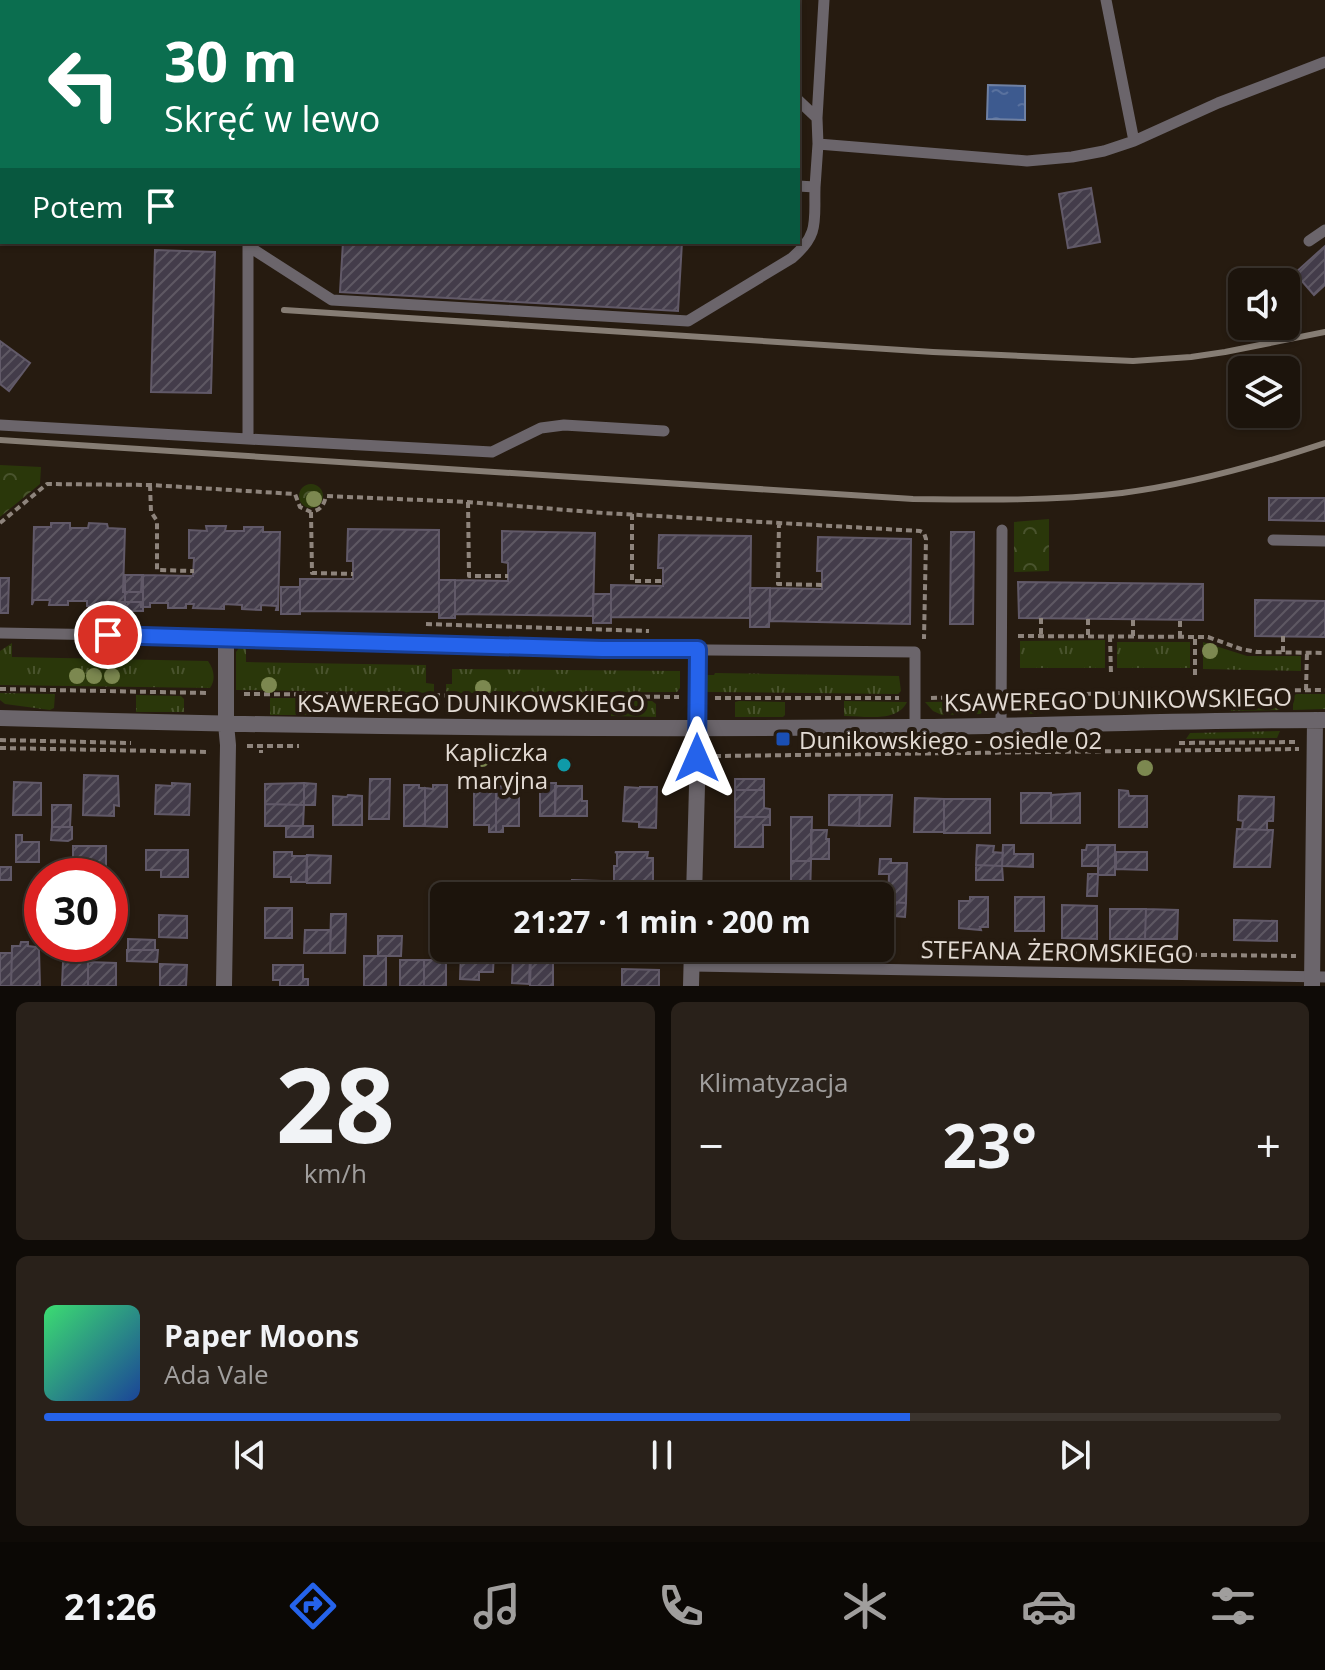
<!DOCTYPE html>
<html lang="pl">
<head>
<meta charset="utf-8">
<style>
  :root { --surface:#1c140c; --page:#29211a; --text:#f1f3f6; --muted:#a09e9d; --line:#3a332d; --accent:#2563eb }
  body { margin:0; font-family:"Open Sans",sans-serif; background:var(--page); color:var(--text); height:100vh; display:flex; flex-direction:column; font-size:30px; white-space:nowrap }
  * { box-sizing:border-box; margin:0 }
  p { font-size:26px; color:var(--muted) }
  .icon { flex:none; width:44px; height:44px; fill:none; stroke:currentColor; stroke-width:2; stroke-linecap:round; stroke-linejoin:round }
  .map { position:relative; height:986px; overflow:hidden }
  .side { display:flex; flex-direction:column; gap:16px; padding:16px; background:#0f0b07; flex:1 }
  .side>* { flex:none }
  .guide { position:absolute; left:0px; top:0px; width:800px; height:244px; box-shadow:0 2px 6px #0004,0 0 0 2px var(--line); background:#0b6e4f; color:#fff; overflow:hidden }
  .buttons { position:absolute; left:1228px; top:268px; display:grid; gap:16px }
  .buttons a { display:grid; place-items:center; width:72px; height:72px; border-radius:12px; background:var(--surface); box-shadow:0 2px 6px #0004,0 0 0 2px var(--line); font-size:40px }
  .speed { position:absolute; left:24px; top:858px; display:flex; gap:16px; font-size:40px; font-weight:700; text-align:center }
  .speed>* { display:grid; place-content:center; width:104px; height:104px; border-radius:50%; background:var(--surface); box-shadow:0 2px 6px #0004,0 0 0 2px var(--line); line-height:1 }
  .speed .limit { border:12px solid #d22; background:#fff; color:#111 }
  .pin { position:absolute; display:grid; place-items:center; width:68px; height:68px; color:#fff; margin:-34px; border:4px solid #fff; border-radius:50%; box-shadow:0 2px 8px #0007 }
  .me { position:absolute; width:88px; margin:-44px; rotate:0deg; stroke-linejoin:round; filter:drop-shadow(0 0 6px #0008) }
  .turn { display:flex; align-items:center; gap:28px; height:168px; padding:0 32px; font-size:36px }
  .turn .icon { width:104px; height:104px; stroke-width:2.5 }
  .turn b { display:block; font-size:56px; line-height:68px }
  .then { display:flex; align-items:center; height:76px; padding:0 32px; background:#0003; gap:16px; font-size:30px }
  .big { font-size:60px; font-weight:700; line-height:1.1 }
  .side .widget { flex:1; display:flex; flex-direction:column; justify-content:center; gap:12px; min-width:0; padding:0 28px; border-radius:12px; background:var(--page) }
  .side .dial { align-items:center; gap:0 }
  .dial b { font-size:104px; line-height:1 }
  .song { display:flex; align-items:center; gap:24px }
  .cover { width:96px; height:96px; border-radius:12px; background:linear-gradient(135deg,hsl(140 70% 55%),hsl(220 70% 35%)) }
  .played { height:8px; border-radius:4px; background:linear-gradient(90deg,var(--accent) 70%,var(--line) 70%) }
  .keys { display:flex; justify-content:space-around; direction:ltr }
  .heat { display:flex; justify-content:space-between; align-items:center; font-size:44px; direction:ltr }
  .side .tiles { flex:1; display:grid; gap:16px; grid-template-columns:1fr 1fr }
  .widget:last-child { grid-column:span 2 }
  .trip { position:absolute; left:430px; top:882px; width:464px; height:80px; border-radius:12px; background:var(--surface); box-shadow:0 2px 6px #0004,0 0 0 2px var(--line); font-weight:700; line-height:80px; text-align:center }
  .dock { display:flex; height:128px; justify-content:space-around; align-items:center; background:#0b0805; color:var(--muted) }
  .dock .icon { width:56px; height:56px }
  .dock .selected { color:var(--accent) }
  .dock b { font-size:36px; color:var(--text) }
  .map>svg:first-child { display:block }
</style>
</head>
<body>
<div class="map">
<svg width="1325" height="986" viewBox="0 0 1325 986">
  <defs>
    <pattern id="grass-tufts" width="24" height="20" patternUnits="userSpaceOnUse" patternTransform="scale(2)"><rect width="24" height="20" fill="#2a370a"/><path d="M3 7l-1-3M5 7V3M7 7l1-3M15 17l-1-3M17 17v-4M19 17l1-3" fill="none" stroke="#49532d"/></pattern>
    <pattern id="forest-crowns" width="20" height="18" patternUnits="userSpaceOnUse" patternTransform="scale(2)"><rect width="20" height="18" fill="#2a370a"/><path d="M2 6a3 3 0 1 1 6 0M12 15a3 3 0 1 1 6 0" fill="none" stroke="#49532d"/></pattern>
    <pattern id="water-ripples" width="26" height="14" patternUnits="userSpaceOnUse" patternTransform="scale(2)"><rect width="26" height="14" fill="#3d5a8f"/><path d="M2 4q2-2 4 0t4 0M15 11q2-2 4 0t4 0" fill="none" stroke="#59719e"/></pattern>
    <pattern id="building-hatch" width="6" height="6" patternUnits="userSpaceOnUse" patternTransform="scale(2)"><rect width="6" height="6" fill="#433c4a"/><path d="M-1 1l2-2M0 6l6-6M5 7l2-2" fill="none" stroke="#5e5863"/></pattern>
  </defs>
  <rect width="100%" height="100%" fill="#261b10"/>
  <path fill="url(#grass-tufts)" d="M1105,640v28h-85v-27z
    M1117,642h73v26h-73z
    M1203,642l44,14h54v15l-98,-2z
    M12,643v14l196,4c6,8 8,19 2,27l-210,-3v-34z
    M246,646v16l180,3v18l8,1v9l-198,-3v-38l3,-4z
    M452,669l228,2v17l-3,4 -231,1v-9h6z
    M715,673l184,3 2,15 -3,3 -192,-2v-17h8z
    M0,693l55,1 -1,14 -4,2 -45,-6 -5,-4z
    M1296,694h29v15l-32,1v-13z
    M136,695l45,1 3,3v13h-48z
    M1231,695h45l3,2v13l-48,1z
    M270,698h51l-1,17h-50z
    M1048,698v15c-16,1 -30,4 -37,-13z
    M611,700l41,1 4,3v13l-45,-1z
    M739,701l46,1v13l-2,2h-48v-15z
    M844,701l63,1c-10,21 -43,14 -63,14z
    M993,701l-3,6 -10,7 -38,1 -9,-4 -8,-9z
    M1280,731l-3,7 -91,1 4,-6z"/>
  <path fill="url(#forest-crowns)" d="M0,465l41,2 -1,17 -40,33z
    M299 496a12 12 0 1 1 24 0a12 12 0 1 1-24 0Z
    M1049,519v52l-35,1v-50z"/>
  <path fill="url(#water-ripples)" stroke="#6f81a4" stroke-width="2" d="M988,85l37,1v34l-38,-1z"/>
  <path fill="url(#building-hatch)" stroke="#615968" stroke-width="2" d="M1091,188l9,54 -32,6 -9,-54z
    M343,242h339l-4,69 -338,-19z
    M1325,246v39l-11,10 -19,-22z
    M155,250l60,2 -4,141 -60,-1z
    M0,341l30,22 -21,28 -9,-7z
    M1269,498h56v23l-56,-1z
    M51,523h19v5h18l1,-5 18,1 1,4 17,1 -2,63h18l1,-17 51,1 1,-18h-5v-28l18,1 -1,-5h20l-1,5h19v-4h19v5h17l-2,78h-2l1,-4 -16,-1v5l-19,-1v-4l-18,-1v5l-31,-1 1,-4h-8v4h-18v-5h-18v4h-9v-5h-18v4h-2v-4h-15v4h-19v-5h-19v4h-19l1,-5h-16l-2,5 2,-78h17z
    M348,529l91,1v82l-139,-1v-32h53v-18h-6z
    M502,531l93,2 -2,83 -138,-2v-34l53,1v-18l-6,-1z
    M951,532h23l-1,92h-23z
    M659,535l92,1 -1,82 -139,-1v-32l52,1v-18h-5z
    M818,537l93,2 -1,85 -140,-3v-33l52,1v-18h-5z
    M125,575h18v36h-18z
    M0,578h9l-1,35h-8z
    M439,580h16v38h-16z
    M1018,582l185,2v36l-184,-2z
    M281,587h19v27h-19z
    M750,588h20l-1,39h-19z
    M593,594h18v29h-18z
    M1255,600l70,1v36l-70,-1z
    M84,775l34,1 1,30 -5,-1v11l-31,-1z
    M370,779h20l-1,40h-20z
    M735,779h29v11h-29z
    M14,782l27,1v32h-28z
    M172,783l18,1 -1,31 -34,-1 1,-29 16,1z
    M304,783l12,1 -1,21h-11z
    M304,783v22l-39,-1v-20z
    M540,783h16l-1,33h-15z
    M404,785h15v3h6v38h-21z
    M433,785h14v42l-22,-1v-38l8,1z
    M474,786h22v46h-7v-7h-15z
    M496,786l23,1v39h-16v6h-7z
    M555,786h27v15h5v15h-32z
    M625,787l15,1v-1h17l-1,41 -17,-1v-5l-16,-1z
    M735,790h29v18l6,1v8h-35z
    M1119,790l9,1 1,5h18v31h-28z
    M1021,793h30v30h-30z
    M1080,793v30h-29v-28z
    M348,795l14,1v29h-29v-29l14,1z
    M829,795h31l-1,31 -30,-1z
    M860,795h32l-2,31h-31z
    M1239,796l35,1 -1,24h-6v9l-25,-1 1,-8 -5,-1z
    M915,798l29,1v33h-30z
    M944,799h46v34h-46z
    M265,804l39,1 -1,21h-38z
    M52,805h19l-1,22h-18z
    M735,817h35v8h-7v22h-28z
    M791,817h21l-1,44h-20z
    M286,826h27v11h-27z
    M52,827h20v12l-4,2 -17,-1z
    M1237,829l36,1 -3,37h-36z
    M811,830h16l-1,9h3v20h-18z
    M16,835h6v7h17v20h-23z
    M977,845l17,1 -1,6 10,1 -1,13 -26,-1z
    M1003,845h11v9h19v13l-31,-1z
    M1087,845h11v21h-16v-16h4z
    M1098,845h17v30h-17z
    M73,846h33v30h-33z
    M146,850h42v27h-27v-7h-15z
    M274,852h18v4h15l-1,26h-15v-5h-17z
    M615,852h33l-1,6h6v25h-39v-17h3v-13z
    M1116,852h31v18l-31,-1z
    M307,855l24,1 -1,27h-23z
    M880,859h11v4h16l-1,40 -18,-1 1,-28h-10z
    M791,861h20l-1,35h-26v-7h7z
    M976,865l26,1 1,14h-27z
    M0,867h11v13h-11z
    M1088,874h10l-1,22h-10z
    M572,880l29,1v14l-29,-1z
    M830,883l29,1v12h-29z
    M970,897h18v30h-8l1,3 -22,-2v-27h11z
    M1015,897h29v34h-29z
    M888,902l18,1 -1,14 -22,-2 1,-7h3z
    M36,905l6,1v27h-6z
    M1062,905l35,1v33l-35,-1z
    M265,908h27v30h-27z
    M1110,909h36l-1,30h-35z
    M1146,909l32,1 -1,29h-32z
    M331,914h15l-1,39h-15z
    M159,915l28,1v22l-28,-1z
    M1234,920l43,1v20l-43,-1z
    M305,930h26l-1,23h-26z
    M378,936h24l-1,20h-23z
    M128,939l27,1v10h-27z
    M21,942h7v4l8,1 3,3 1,36h-29l1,-40h8z
    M513,948h17v8h-17z
    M127,950h31l-1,12 -30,-1z
    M461,952h33l-1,20h-14v8l-19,-1z
    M0,953h12l-1,33h-11z
    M531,955l32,1v7h-10v23h-23z
    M364,956h22v30h-22z
    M513,956h17l-1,28 -17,-1z
    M400,960h24v26h-24z
    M424,960h22v26h-22z
    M63,962h25v24h-26z
    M88,962l28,1v23h-28z
    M160,964l27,1 -1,21h-26z
    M273,965h30v14h5v7h-28v-6h-7z
    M622,969l37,1v16h-37z"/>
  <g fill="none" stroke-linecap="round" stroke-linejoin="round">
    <path stroke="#8e847c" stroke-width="4" stroke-dasharray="6 4" stroke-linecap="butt" d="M150,485l1,27 6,9v49l37,1
      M468,502l1,74h39
      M311,512l1,61 41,1
      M632,514v67h31
      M779,522l-1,62 44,1
      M0,523l47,-39 103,1 145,9 5,13 11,5c10,-2 13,-7 15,-16l142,6 136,11 316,18 4,2 2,6 -2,100
      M1041,618v18
      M1088,619v17
      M426,624l223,7
      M1018,636l190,1 33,12 16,3 68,1
      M1110,636l1,38
      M1133,636v-17
      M1180,637v-18
      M1283,652v-16
      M1195,675v-38
      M0,689l207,4
      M1306,690l1,-38
      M244,694l435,3
      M1015,696l137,-4 173,-2
      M715,698h184
      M931,698l56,-2
      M0,740l131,3
      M1179,743l120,-1
      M247,746h52
      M0,748l210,4
      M261,753v-3
      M715,756l584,-7
      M1041,953l255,3"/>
    <path stroke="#6b656b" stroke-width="11" d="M230,0l1,2
      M689,0l2,2
      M1106,0l28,141
      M798,100l19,18 1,26
      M817,118l7,-118
      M798,186l17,1 3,-43 209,17 45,-4 32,-6 30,-10 84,-38 107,-41
      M1309,241l16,-11
      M248,246l84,54 356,21 104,-63c28,-24 22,-37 23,-71
      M0,425l248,14v-196
      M248,439l244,13 49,-24 23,-3 100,6
      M1273,540l52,1
      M0,633l226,4 376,12 313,3v75
      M1001,725l1,-195
      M692,966l633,11"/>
    <path stroke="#6b656b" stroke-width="16" d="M0,718c304,9 608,12 912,9 138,-1 275,-7 413,-7
      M694,896l4,-147v-100
      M224,986l4,-241 -2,-21v-87
      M691,986l1,-38
      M1312,986l3,-266"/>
    <path stroke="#867d74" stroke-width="6" d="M284,310l649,42 200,9 58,-4 34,-5 100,-20
      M0,440l913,59c70,1 140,2 209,-6 69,-9 137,-28 203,-50"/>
  </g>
  <g fill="#7c8850">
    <circle cx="314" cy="499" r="8"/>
    <circle cx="1210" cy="651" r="8"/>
    <circle cx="77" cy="676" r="8"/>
    <circle cx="94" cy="676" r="8"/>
    <circle cx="112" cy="676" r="8"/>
    <circle cx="269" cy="685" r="8"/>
    <circle cx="483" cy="688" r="8"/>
    <circle cx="482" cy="759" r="8"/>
    <circle cx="1145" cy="768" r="8"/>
  </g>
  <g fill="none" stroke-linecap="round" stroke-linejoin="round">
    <defs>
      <path id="route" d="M108,635l494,14h96l-1,109"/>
    </defs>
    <use href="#route" stroke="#184099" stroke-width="20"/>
    <use href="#route" stroke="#2563eb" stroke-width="14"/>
  </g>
  <rect fill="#1a4fb4" stroke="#261b10" stroke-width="3" x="775" y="731" width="16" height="16" rx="4"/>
  <circle fill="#0f9aa8" stroke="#261b10" stroke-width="3" cx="564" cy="765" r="8"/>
  <g text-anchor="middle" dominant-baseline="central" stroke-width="8" stroke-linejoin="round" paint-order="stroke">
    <g font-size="24" fill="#e3dbd4" stroke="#261b10">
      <text transform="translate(1118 699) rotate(-1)">KSAWEREGO DUNIKOWSKIEGO</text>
      <text x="471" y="702">KSAWEREGO DUNIKOWSKIEGO</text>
      <text transform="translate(1057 951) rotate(1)">STEFANA ŻEROMSKIEGO</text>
    </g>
    <g font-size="24" fill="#e3dbd4" stroke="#261b10" text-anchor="start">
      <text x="799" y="739">Dunikowskiego - osiedle 02</text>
      <text x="548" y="751" text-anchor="end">Kapliczka<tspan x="548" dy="28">maryjna</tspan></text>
    </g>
  </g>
</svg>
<div class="buttons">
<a><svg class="icon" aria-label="sound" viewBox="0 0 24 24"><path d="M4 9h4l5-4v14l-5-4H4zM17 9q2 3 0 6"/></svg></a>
<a><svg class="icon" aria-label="layers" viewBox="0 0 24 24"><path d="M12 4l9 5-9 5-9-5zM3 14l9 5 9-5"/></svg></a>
</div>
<div class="speed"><div class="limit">30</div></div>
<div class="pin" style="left:108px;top:635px;background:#d93025"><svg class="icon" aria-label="arrive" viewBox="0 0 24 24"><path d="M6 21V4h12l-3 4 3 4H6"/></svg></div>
<svg class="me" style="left:697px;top:758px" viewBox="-20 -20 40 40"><path d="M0-17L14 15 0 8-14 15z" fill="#2563eb" stroke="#fff" stroke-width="4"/></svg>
<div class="trip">21:27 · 1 min · 200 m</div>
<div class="guide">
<div class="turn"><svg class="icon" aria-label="left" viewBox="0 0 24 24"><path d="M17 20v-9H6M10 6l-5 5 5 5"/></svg><div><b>30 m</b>Skręć w lewo</div></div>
<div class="then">Potem<svg class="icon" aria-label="arrive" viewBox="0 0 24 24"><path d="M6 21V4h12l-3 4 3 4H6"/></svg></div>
</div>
</div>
<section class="side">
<div class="tiles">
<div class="widget dial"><b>28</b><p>km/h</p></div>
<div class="widget"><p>Klimatyzacja</p>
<div class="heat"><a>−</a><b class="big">23°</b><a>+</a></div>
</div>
<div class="widget">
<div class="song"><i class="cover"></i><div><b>Paper Moons</b><p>Ada Vale</p></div></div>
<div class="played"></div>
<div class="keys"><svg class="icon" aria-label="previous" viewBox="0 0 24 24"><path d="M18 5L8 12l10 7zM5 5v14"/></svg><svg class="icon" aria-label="pause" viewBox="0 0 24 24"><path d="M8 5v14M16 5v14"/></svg><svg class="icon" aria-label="next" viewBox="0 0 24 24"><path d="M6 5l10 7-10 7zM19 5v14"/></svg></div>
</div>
</div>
</section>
<nav class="dock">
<b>21:26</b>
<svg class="icon selected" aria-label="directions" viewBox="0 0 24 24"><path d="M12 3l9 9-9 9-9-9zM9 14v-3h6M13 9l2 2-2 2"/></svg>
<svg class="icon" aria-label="music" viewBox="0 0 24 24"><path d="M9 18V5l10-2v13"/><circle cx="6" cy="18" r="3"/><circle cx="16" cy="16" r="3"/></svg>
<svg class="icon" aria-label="phone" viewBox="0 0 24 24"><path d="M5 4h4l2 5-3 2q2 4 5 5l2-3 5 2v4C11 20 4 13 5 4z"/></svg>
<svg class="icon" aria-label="climate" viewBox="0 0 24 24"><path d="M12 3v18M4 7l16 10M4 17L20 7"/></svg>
<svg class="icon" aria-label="car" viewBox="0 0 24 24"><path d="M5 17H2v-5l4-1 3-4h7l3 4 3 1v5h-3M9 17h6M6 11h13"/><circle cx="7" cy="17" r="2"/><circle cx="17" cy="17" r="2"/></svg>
<svg class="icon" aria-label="filters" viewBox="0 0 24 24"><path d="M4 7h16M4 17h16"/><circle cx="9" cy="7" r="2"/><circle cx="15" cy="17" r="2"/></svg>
</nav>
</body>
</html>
